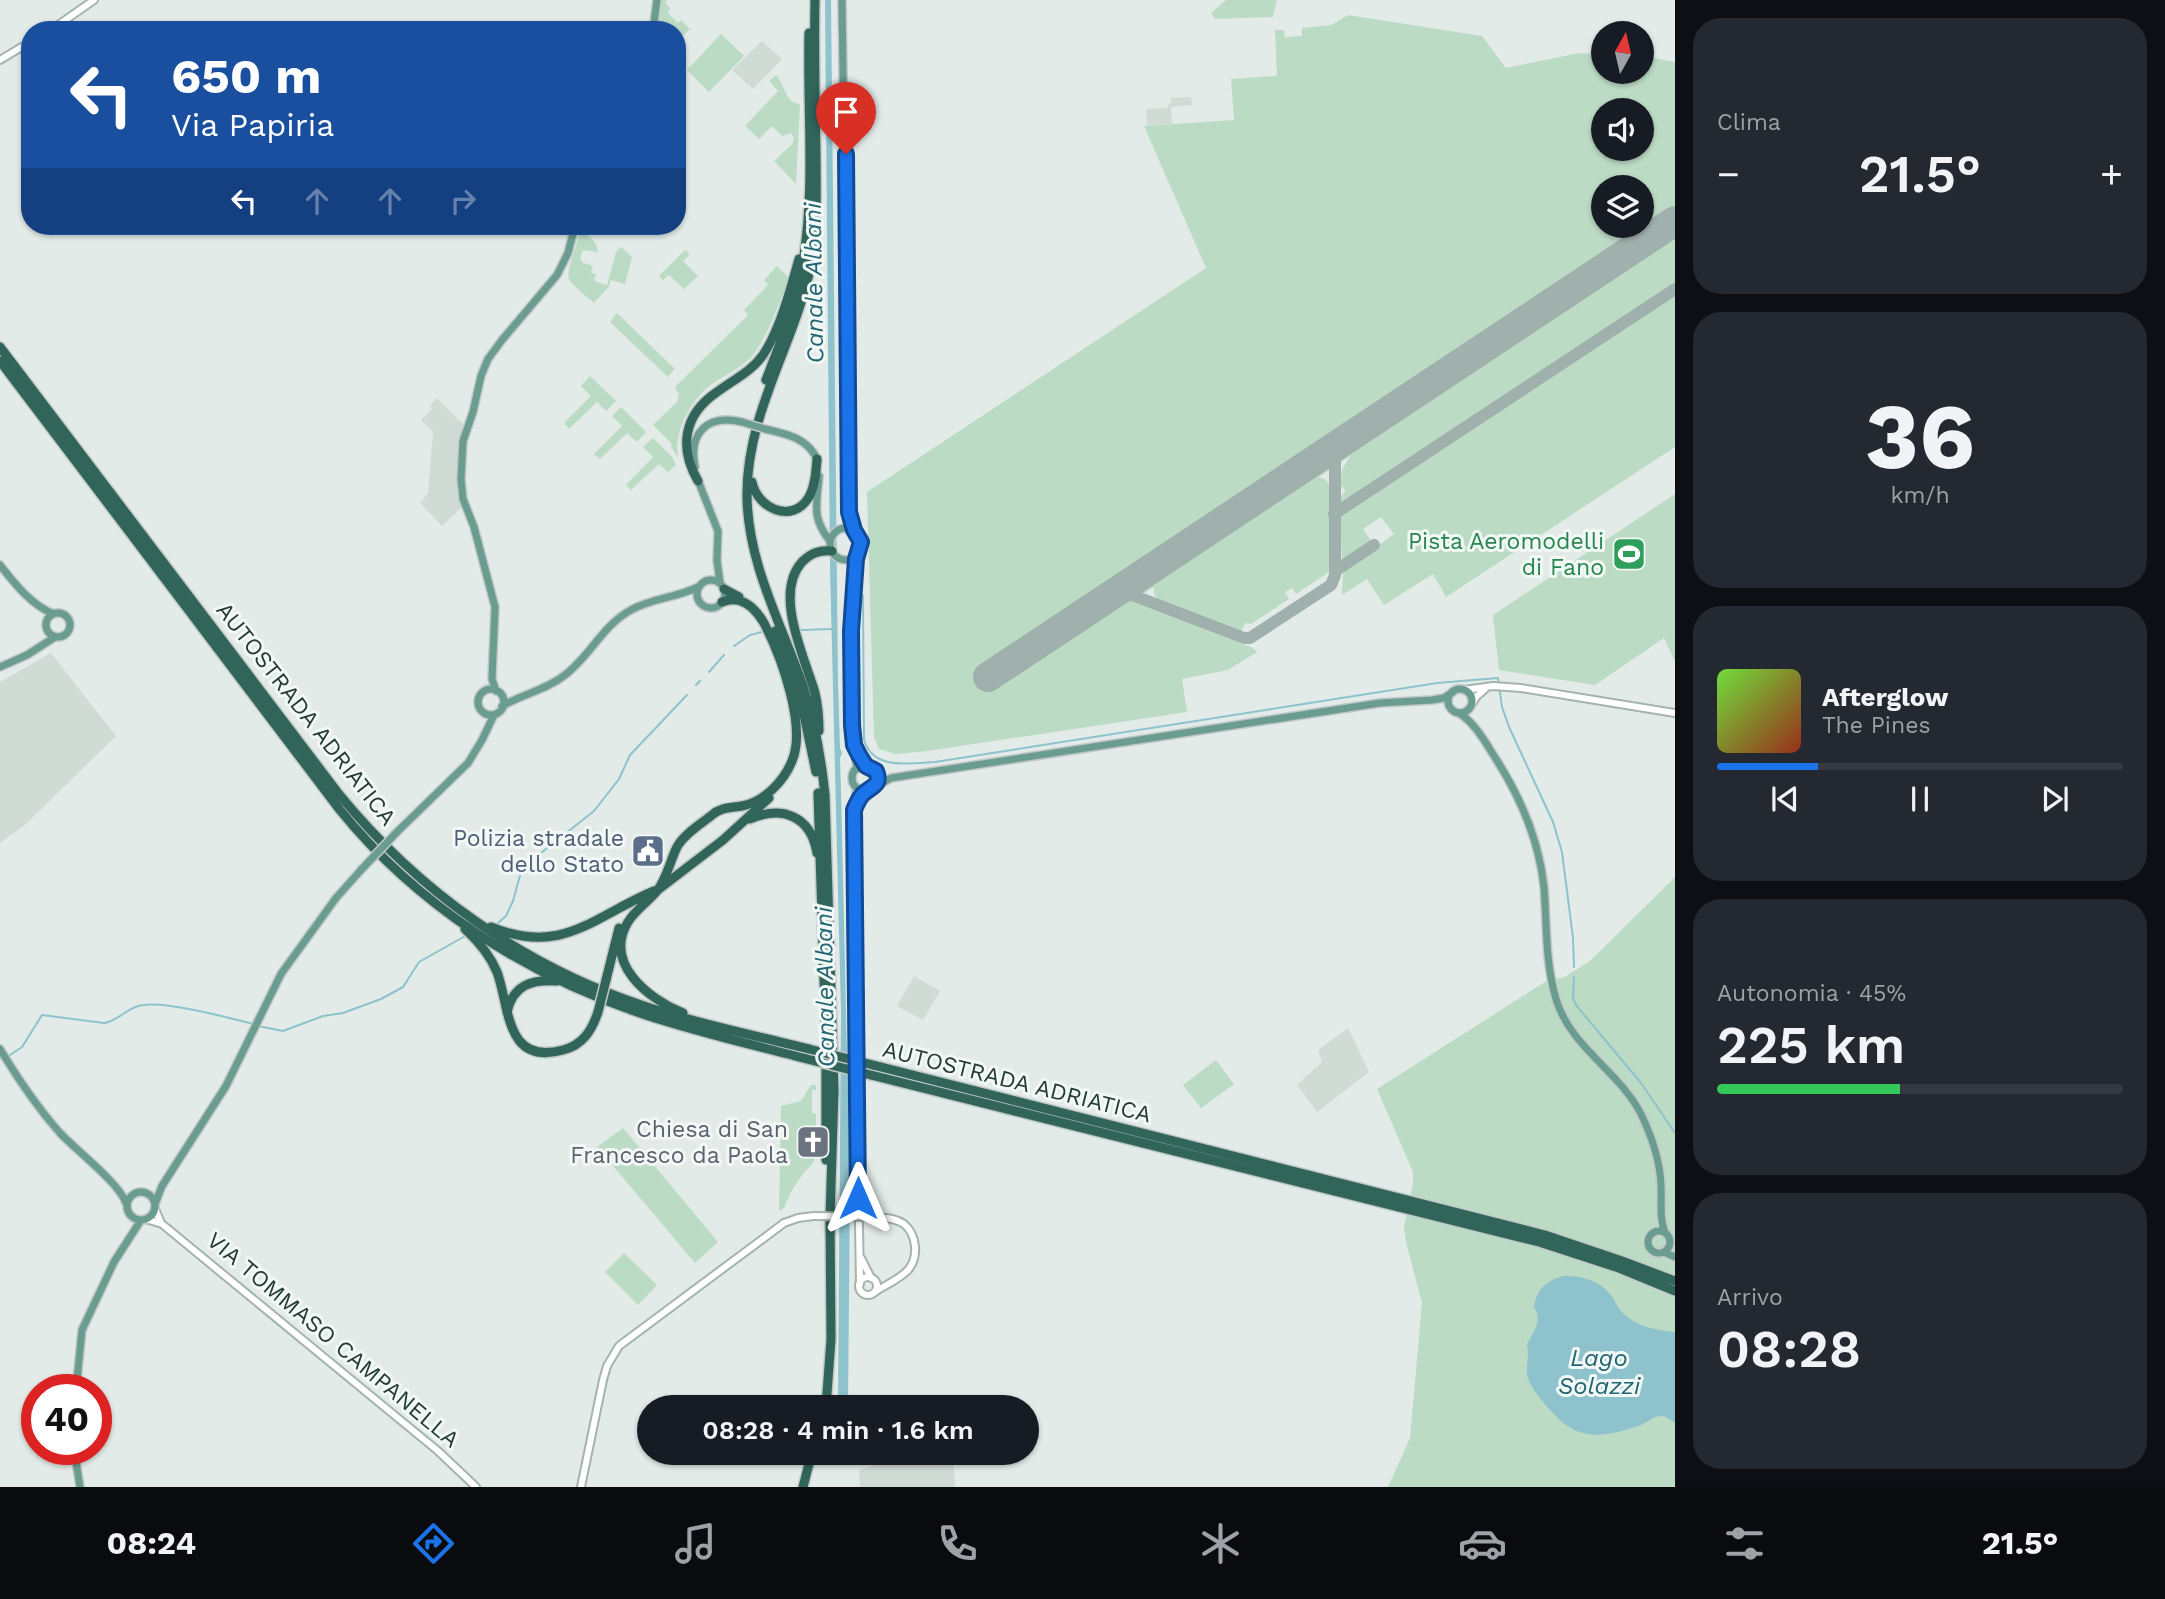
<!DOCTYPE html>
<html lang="it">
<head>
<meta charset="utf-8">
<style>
  :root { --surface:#171b24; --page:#242831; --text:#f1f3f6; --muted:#9ea1a6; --line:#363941; --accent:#1a73e8 }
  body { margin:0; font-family:"Work Sans",sans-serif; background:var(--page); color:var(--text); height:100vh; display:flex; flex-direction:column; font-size:26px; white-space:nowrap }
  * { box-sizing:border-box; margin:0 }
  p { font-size:23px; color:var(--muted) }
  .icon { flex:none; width:38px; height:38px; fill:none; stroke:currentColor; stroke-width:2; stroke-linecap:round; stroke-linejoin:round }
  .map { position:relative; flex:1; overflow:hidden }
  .sheet { display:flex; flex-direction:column; gap:18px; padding:18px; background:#0d0f14; width:490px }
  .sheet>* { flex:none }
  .guide { position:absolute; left:21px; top:21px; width:665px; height:214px; border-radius:28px; box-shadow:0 2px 5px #0004; background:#1a4fa0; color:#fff; overflow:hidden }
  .needle { width:46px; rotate:8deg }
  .controls { position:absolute; left:1591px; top:21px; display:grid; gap:14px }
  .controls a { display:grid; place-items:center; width:63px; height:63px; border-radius:50%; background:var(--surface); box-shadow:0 2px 5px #0004; font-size:35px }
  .speed { position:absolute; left:21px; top:1374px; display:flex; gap:14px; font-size:35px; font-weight:700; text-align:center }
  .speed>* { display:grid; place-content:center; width:91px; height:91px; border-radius:50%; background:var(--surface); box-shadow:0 2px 5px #0004; line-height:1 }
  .speed .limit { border:10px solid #d22; background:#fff; color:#111 }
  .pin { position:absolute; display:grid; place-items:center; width:60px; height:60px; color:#fff; margin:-72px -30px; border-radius:50% 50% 50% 0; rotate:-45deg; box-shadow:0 0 7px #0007 }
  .pin .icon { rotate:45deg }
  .me { position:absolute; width:77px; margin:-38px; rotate:0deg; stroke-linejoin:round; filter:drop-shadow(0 0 5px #0008) }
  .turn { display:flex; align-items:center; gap:24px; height:147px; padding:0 35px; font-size:32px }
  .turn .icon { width:91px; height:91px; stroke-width:2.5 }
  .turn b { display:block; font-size:49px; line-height:60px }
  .lanes { display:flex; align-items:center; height:66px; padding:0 35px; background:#0003; justify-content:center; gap:35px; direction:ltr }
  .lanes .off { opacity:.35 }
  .big { font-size:52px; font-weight:600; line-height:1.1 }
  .sheet .card { flex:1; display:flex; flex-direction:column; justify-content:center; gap:10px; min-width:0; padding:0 24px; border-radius:28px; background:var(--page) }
  .sheet .dial { align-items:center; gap:0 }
  .dial b { font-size:91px; line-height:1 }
  .song { display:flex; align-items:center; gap:21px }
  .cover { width:84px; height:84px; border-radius:10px; background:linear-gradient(135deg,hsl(100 70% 55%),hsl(10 70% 35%)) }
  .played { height:7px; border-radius:4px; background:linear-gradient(90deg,var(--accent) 25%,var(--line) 25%) }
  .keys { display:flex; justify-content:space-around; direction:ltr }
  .heat { display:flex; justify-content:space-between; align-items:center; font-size:38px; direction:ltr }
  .charge { height:10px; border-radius:5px; background:linear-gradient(90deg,#34c759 45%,var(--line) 0) }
  .trip { position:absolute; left:637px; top:1395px; width:402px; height:70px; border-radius:35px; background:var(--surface); box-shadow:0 2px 5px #0004; font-weight:600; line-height:70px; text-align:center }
  .menu { display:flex; height:112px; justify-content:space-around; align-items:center; background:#090b0e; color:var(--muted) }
  .menu .icon { width:49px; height:49px }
  .menu .current { color:var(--accent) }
  .menu b { font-size:32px; color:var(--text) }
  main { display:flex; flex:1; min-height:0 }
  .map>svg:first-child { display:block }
</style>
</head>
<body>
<main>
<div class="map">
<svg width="1675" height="1487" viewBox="0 0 1675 1487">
  <rect width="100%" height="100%" fill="#e2ebe7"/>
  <path fill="#d0dbd6" d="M762,41l20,18 -29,30 -21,-19z
    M1191,97l1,8 -21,2 1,17 -25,1 -1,-16 22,-1v-3l3,-1v-6z
    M437,398l28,28 -6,62 2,20 -19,18 -22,-23 8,-10 5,-61 -12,-12 11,-11 -2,-4z
    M51,653l65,83 -91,89 -25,18v-161z
    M914,976l26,15 -17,29 -26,-14z
    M1348,1028l21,44 -52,40 -20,-27 25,-23 -4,-12z
    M910,1453h43l2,34h-95l-1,-17z"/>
  <path fill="#bcdbc4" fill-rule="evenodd" d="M662,0h5l-2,3 5,5 -2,5 10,10 3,-3 9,9 -13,13v-12h-20z
    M1226,0h51l-4,17 -58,2 -4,-6z
    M1348,15l134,21 24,32 73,-15 24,2v17h39v-16l33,6v385l-229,150 -13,-23 -49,31 -17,-26 -25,16 1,-23 51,-38 -13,-17 -18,12 11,16 -32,21 -2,-69 5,-5 -1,-4 -4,-2 2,-16 8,-14 -31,21 6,2 4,6v87l-33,22 -4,-6 -7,4 4,7 -38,25 -6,-1 -4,9 -82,-31 -5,-7v-7l-22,14 121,47 4,4 -29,18 -46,9 5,33 -260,39 -31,3 -17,-5 -5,-12 -7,-245 339,-224 -62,-142 90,-6 -3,-41 46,-3 -2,-46h9l1,7 17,-1v-8l29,-3zM1603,110h39v39h-39zM1603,187h39v39h-39z
    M721,34l23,22 -35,36 -22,-22z
    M776,75c10,10 8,27 24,29l-4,80 -22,-23 19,-18 1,-5 -3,-5 -9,3 -10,-10 -13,13 -14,-13 33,-35 -9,-10z
    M581,229c7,7 17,13 17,23l-15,-2 -3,8 3,5 10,3 -2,7 5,1 -2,7 13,4 9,-33 5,-5 11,10 -7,27 -14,-4 -3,8 -14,15c-8,-7 -20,-16 -25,-24 -4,-7 10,-40 12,-50z
    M685,250l5,4 -7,7 15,15 -14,13 -15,-14 -6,5 -4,-4z
    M777,266l12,12c-11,26 -19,55 -37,78 -11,13 -30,20 -44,31 -20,18 -34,45 -30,71l-7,-11 1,-3 -19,-19 24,-23 2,-8 -4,-7 73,-72 -4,-5 24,-25 -4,-5z
    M617,313l58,56 -7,7 2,3 -60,-57z
    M590,376l26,25 -10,10 -9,-9 -28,27 -5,-6 27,-27 -10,-10z
    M621,407l25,25 -9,10 -10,-9 -27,26 -6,-5 28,-28 -10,-10z
    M653,438l19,19 4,8 -8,7 -9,-8 -28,26 -5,-5 27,-28 -10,-10z
    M1675,494v168l-11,-24 -69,47 -96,-15 -6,-55z
    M1675,877v610h-287l22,-49 12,-135 -16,-61 -2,-16 9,-42v-12l-36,-83 171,-109 17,-3 25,-16z
    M1216,1060l18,24 -33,24 -18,-23z
    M811,1085h5v5h-4v23l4,1v14h-6l-4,16 13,2c-1,15 -13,23 -21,35 -6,8 -10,17 -14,27l-5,3 2,-105 20,-5z
    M623,1128l95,114 -23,21 -98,-116z
    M624,1253l33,32 -19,20 -33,-33z"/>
  <path fill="#8ec2cc" d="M825,0h6l7,684 2,64 2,5 -2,5 1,34 9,392 -2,223h-10l3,-393 -11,-448z
    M1564,1276c17,0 35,4 46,18 5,6 7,14 13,19 14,14 33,17 52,19v91c-4,-3 -9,-7 -14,-7 -8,0 -13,6 -20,9 -36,12 -62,18 -89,-13 -8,-9 -18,-20 -23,-31 -5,-11 1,-24 -2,-37 7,-12 16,-25 7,-37 3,-19 13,-27 30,-31z"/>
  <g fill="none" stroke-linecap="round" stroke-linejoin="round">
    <path stroke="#8ec2cc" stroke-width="2" d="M860,592l3,4 1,144c9,31 47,23 71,22l502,-79 61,-5 4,29 7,20 44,95 9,30 11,86 1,29
      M802,630l30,-1
      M734,646l16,-11 12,-3
      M709,672l15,-17
      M696,685l4,-4
      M498,923l8,-7 7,-15 9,-33 72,-57 25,-32 11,-24 57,-60
      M1574,977l-1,21 3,7 65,78 34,50
      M258,1026l25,5 40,-15 20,-3 38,-14 22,-12 16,-25 48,-27
      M7,1057l15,-10 20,-32 62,8c15,-2 24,-17 39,-18 27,-3 83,12 110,19"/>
    <path stroke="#a0b0ac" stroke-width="12" d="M1334,514l341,-225
      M1335,571l39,-26
      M1119,590l125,48h6l81,-53 4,-10v-128"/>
    <path stroke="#a0b0ac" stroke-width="30" d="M988,677l687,-456"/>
    <defs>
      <path id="minor" d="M51,30l43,-30
        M0,60l30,-18
        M1464,690l29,-4 28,2 154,25
        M1472,704l4,-7 9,-8
        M857,788l-3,22 -1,57 7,417
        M856,805l7,-11 6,-4
        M155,1209l6,14
        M146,1219l16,5 276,227 38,36
        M861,1258l10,20
        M859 1286a9 9 0 1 1 18 0a9 9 0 1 1-18 0Z
        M875,1292c10,-7 25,-13 33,-22 11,-13 9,-35 -4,-46 -8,-6 -18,-6 -27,-7
        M581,1487l22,-107 4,-14 12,-20 165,-123 14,-5 16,-2"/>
      <path id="major" d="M842,0l7,512 5,18
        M653,30l4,-30
        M765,429c22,5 43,9 53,32
        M695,467c-7,-35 13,-53 47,-45
        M819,476c-2,29 -8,41 11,65
        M697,478l21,53 -1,29 3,23
        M830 544a16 16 0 1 1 32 0a16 16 0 1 1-32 0Z
        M857,555l-6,76 1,94 5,44
        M0,565c14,18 32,41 54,49
        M697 594a14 14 0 1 1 28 0a14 14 0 1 1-28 0Z
        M46 625a12 12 0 1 1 24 0a12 12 0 1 1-24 0Z
        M0,667l27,-12 28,-18
        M1448 701a12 12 0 1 1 24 0a12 12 0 1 1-24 0Z
        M478 702a13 13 0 1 1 26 0a13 13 0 1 1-26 0Z
        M496,691l-4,-12 3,-72 -21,-80 -11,-28 -2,-20 2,-38 10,-29 8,-36 7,-17 14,-19 55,-65 11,-22 7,-27
        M502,706c21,-12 44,-16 63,-31 25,-19 38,-50 66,-65 21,-12 45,-12 67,-23
        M1459,713c17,11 26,29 37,46 25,39 43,81 48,128 3,37 1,75 12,112 14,48 63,72 85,115 11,23 19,46 20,71 1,17 -2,32 4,48
        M852 778a13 13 0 1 1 26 0a13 13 0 1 1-26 0Z
        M874,788l17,-10 13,-2 476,-73 52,-3 12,-2 9,-6
        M398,831l70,-68 14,-23 12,-25
        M0,1049c18,30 37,58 60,84 17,18 59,50 66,70
        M127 1206a14 14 0 1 1 28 0a14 14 0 1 1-28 0Z
        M155,1204l7,-18 64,-100 55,-112 55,-76 25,-28
        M1648 1242a11 11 0 1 1 22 0a11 11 0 1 1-22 0Z
        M1664,1252l11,5
        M76,1390l6,-60 32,-68 27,-42
        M74,1449l6,38"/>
      <path id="highway" d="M815,0c-1,51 0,103 1,154 0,37 2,74 -5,111 -16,78 -64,147 -64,229 0,68 34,129 56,192 12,36 18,71 22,109l9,296 -4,125 1,123 -5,68
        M0,347l338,446c80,98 185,173 306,213 54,18 110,29 165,43
        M0,361l340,449c76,94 183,163 297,202 55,19 113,32 170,47
        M766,380c14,-36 29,-73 36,-112 14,-77 5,-157 7,-235
        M698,481c-19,-33 -15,-66 19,-89 16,-12 34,-20 46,-37 17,-25 28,-67 36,-96
        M752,482c5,26 40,43 57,15 6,-11 7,-25 8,-38
        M724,589l15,8
        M775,631l28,79 13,62
        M819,731c0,-13 -1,-25 -4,-38 -10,-35 -42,-99 -13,-131 9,-9 17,-12 30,-11
        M818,793l8,247v120
        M750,819c32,-14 61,-3 67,34
        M659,889l64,-49 46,-42
        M491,927c72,29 101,-10 163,-36
        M465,929c13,12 25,26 32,43 13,35 8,94 66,78 20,-5 29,-20 35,-38
        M606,980l13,-52
        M507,1012c6,-27 25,-33 50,-31
        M683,1013c-35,-14 -80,-50 -55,-91 8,-13 20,-20 29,-31 10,-13 13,-30 20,-44 7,-13 24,-23 35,-32 9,-8 19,-7 30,-9 22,-4 42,-25 50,-45 15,-35 -11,-105 -28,-138 -9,-15 -23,-29 -42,-21
        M873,1065l672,170 77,26 53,20
        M871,1075l668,167 80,26 56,23
        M803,1487l9,-35"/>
    </defs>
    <use href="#minor" stroke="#a5b3ae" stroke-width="10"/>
    <use href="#major" stroke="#c1c8c6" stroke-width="10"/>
    <use href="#highway" stroke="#c1c8c6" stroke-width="12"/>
    <use href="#minor" stroke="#fff" stroke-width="6"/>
    <use href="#major" stroke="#6a9d90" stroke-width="7"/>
    <use href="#highway" stroke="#31655a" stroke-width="9"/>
    <defs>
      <path id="minor-bridge" d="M814,1216l63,1"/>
      <path id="major-bridge" d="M742,422l23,7
        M361,870l37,-39"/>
      <path id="highway-bridge" d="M598,1012l8,-32
        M809,1049l64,16
        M807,1059l64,16"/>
    </defs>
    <use href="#minor-bridge" stroke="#a5b3ae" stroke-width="10" stroke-linecap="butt"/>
    <use href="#major-bridge" stroke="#c1c8c6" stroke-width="10" stroke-linecap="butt"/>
    <use href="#highway-bridge" stroke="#c1c8c6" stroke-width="12" stroke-linecap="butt"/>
    <use href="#minor-bridge" stroke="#fff" stroke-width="6"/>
    <use href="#major-bridge" stroke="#6a9d90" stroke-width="7"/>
    <use href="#highway-bridge" stroke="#31655a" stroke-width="9"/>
  </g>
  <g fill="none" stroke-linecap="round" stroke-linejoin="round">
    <defs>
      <path id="route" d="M846,154l3,358 5,18 7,12 -5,17 -5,72 1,94 2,20 5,10 7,11 10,5c6,14 -4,15 -13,23 -4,4 -7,11 -9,16l4,388"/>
    </defs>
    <use href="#route" stroke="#114b97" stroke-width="18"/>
    <use href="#route" stroke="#1a73e8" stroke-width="12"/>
  </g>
  <defs>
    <symbol id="stadium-square" viewBox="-11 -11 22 22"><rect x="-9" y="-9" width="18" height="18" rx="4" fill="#2e9e5b" stroke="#f2f8f5"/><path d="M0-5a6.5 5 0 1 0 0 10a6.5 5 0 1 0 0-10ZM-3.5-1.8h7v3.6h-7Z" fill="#fff"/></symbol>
    <symbol id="civic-square" viewBox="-11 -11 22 22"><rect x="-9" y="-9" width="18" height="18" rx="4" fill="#5c6f8a" stroke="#f2f8f5"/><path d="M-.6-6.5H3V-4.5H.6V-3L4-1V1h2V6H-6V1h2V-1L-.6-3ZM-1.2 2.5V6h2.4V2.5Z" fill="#fff"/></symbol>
    <symbol id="church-square" viewBox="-11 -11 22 22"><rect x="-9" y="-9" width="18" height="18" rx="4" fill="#6b7280" stroke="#f2f8f5"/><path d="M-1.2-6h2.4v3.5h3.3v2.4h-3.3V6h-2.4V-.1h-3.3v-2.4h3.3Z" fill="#fff"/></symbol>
  </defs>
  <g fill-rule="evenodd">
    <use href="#stadium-square" x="1610" y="535" width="38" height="38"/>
    <use href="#civic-square" x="629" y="832" width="38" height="38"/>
    <use href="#church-square" x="794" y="1123" width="38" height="38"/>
  </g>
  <g text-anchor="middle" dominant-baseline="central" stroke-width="6" stroke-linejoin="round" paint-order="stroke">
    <g font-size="23" fill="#27864d" stroke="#f2f8f5" text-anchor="end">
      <text x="1604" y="541">Pista Aeromodelli<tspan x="1604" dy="26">di Fano</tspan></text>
    </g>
    <g font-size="23" fill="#233b34" stroke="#f2f8f5">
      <text transform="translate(306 714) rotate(52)">AUTOSTRADA ADRIATICA</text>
      <text transform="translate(1017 1082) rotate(14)">AUTOSTRADA ADRIATICA</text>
      <text transform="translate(333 1340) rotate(40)">VIA TOMMASO CAMPANELLA</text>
    </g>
    <g font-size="23" fill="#4e5e75" stroke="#f2f8f5" text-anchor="end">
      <text x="624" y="838">Polizia stradale<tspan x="624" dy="26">dello Stato</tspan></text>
    </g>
    <g font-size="23" fill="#5b616d" stroke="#f2f8f5" text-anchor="end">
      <text x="788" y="1129">Chiesa di San<tspan x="788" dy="26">Francesco da Paola</tspan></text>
    </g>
    <g font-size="24" font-style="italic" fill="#226572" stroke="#f2f8f5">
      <text transform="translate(814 283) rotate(-91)">Canale Albani</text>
      <text transform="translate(825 987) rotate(-91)">Canale Albani</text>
      <text x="1599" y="1358">Lago<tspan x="1599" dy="28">Solazzi</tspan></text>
    </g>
  </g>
</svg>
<div class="controls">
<a><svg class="needle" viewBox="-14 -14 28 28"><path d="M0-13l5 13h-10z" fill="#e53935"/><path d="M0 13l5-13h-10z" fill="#9ea1a6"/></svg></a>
<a><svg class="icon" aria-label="sound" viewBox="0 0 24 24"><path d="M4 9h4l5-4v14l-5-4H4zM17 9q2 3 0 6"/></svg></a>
<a><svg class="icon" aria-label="layers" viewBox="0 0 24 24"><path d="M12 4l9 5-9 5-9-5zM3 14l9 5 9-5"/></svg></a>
</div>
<div class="speed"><div class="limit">40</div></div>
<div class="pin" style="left:846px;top:154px;background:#d93025"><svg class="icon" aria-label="arrive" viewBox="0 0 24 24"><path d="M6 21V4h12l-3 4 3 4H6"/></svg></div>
<svg class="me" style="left:858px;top:1198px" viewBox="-20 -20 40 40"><path d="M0-17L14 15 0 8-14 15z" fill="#1a73e8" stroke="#fff" stroke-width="4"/></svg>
<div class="trip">08:28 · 4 min · 1.6 km</div>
<div class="guide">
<div class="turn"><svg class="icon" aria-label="left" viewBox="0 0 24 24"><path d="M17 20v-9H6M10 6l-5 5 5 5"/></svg><div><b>650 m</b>Via Papiria</div></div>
<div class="lanes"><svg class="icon" aria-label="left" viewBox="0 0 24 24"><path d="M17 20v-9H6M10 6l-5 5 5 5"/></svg><svg class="icon off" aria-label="ahead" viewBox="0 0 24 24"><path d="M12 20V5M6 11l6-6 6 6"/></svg><svg class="icon off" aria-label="ahead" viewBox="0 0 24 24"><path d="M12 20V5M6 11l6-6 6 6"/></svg><svg class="icon off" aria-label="right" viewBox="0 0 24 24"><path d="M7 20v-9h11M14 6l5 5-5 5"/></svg></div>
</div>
</div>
<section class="sheet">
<div class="card"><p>Clima</p>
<div class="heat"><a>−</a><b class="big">21.5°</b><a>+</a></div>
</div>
<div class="card dial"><b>36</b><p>km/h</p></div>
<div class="card">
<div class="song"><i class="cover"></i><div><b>Afterglow</b><p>The Pines</p></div></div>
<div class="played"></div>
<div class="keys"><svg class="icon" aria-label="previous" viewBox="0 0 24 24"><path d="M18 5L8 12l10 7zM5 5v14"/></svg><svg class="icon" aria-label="pause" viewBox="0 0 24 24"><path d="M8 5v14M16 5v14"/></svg><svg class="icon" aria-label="next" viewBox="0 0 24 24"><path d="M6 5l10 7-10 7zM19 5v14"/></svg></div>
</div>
<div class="card"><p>Autonomia · 45%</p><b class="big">225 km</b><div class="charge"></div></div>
<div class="card"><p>Arrivo</p><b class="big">08:28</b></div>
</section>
</main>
<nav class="menu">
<b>08:24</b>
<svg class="icon current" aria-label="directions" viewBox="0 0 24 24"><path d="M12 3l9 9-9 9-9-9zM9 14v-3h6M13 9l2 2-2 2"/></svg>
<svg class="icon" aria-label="music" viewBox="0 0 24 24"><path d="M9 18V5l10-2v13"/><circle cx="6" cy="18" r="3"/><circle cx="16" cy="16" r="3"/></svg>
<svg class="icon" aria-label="phone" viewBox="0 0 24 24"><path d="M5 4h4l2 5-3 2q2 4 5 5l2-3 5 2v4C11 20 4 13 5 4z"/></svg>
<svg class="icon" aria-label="climate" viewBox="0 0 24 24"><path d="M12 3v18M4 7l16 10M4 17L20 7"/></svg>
<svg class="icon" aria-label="car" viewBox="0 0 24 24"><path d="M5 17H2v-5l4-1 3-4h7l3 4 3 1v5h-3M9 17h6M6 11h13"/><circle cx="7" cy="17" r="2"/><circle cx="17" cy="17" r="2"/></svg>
<svg class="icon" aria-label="filters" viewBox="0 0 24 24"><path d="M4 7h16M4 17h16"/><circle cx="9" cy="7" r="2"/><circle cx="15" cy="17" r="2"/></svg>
<b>21.5°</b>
</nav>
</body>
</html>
